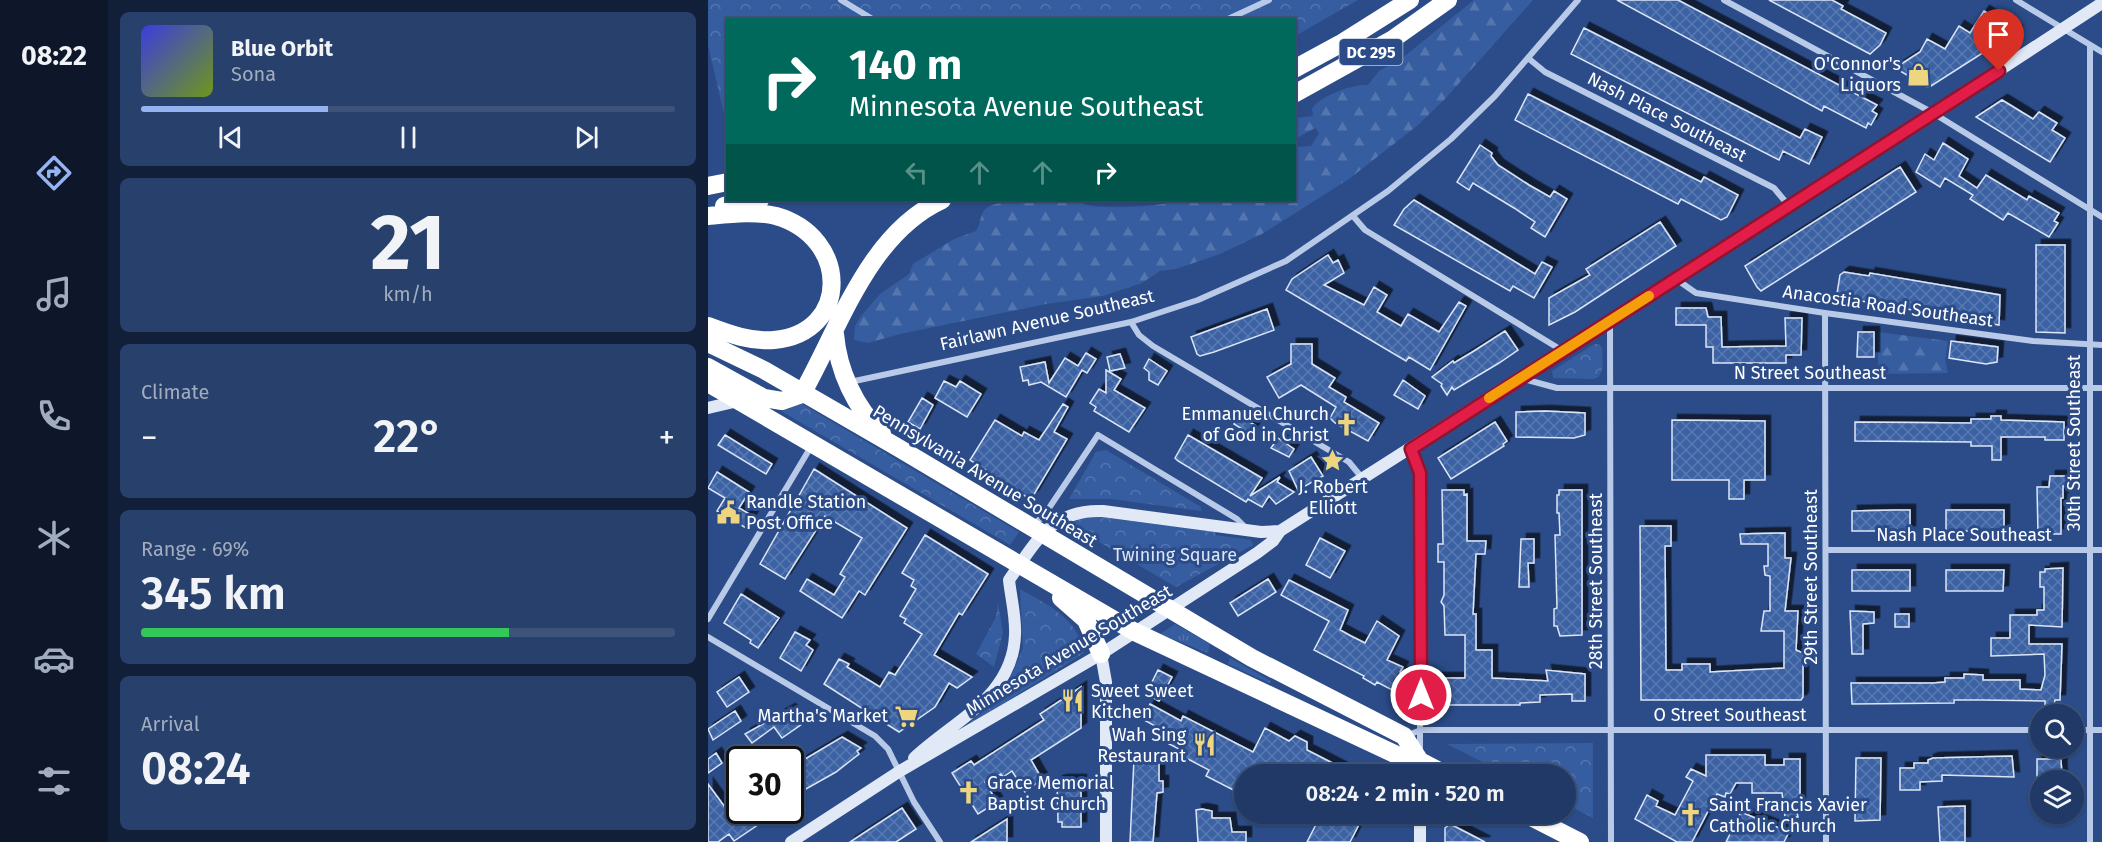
<!DOCTYPE html>
<html lang="en">
<head>
<meta charset="utf-8">
<style>
  :root { --surface:#203966; --page:#28406c; --text:#f1f3f6; --muted:#a2acbf; --line:#3d537a; --accent:#95b2f1 }
  body { margin:0; font-family:"Fira Sans",sans-serif; background:var(--page); color:var(--text); height:100vh; display:flex; flex-direction:column; font-size:22px; white-space:nowrap }
  * { box-sizing:border-box; margin:0 }
  p { font-size:20px; color:var(--muted) }
  .icon { flex:none; width:33px; height:33px; fill:none; stroke:currentColor; stroke-width:2; stroke-linecap:round; stroke-linejoin:round }
  .map { position:relative; flex:1; overflow:hidden }
  .details { display:flex; flex-direction:column; gap:12px; padding:12px; background:#121f38; width:600px }
  .details>* { flex:none }
  .guide { position:absolute; left:18px; top:18px; width:570px; height:183px; border-radius:0px; box-shadow:0 2px 4px #0004,0 0 0 2px var(--line); background:#00695c; color:#fff; overflow:hidden }
  .controls { position:absolute; left:1322px; top:704px; display:grid; gap:12px }
  .controls a { display:grid; place-items:center; width:54px; height:54px; border-radius:50%; background:var(--surface); box-shadow:0 2px 4px #0004,0 0 0 2px var(--line); font-size:30px }
  .speed { position:absolute; left:18px; top:746px; display:flex; gap:12px; font-size:30px; font-weight:700; text-align:center }
  .speed>* { display:grid; place-content:center; width:78px; height:78px; border-radius:50%; background:var(--surface); box-shadow:0 2px 4px #0004,0 0 0 2px var(--line); line-height:1 }
  .speed .limit { border:3px solid #111; border-radius:9px; background:#fff; color:#111 }
  .pin { position:absolute; display:grid; place-items:center; width:51px; height:51px; color:#fff; margin:-62px -26px; border-radius:50% 50% 50% 0; rotate:-45deg; box-shadow:0 0 6px #0007 }
  .pin .icon { rotate:45deg }
  .me { position:absolute; width:66px; margin:-33px; rotate:0deg; stroke-linejoin:round; filter:drop-shadow(0 0 4px #0008) }
  .turn { display:flex; align-items:center; gap:21px; height:126px; padding:0 24px; font-size:27px }
  .turn .icon { width:78px; height:78px; stroke-width:2.5 }
  .turn b { display:block; font-size:42px; line-height:51px }
  .lanes { display:flex; align-items:center; height:57px; padding:0 24px; background:#0003; justify-content:center; gap:30px; direction:ltr }
  .lanes .off { opacity:.35 }
  .big { font-size:45px; font-weight:600; line-height:1.1 }
  .details .widget { flex:1; display:flex; flex-direction:column; justify-content:center; gap:9px; min-width:0; padding:0 21px; border-radius:9px; background:var(--page) }
  .details .dial { align-items:center; gap:0 }
  .dial b { font-size:78px; line-height:1 }
  .song { display:flex; align-items:center; gap:18px }
  .cover { width:72px; height:72px; border-radius:9px; background:linear-gradient(135deg,hsl(240 70% 55%),hsl(80 70% 35%)) }
  .played { height:6px; border-radius:3px; background:linear-gradient(90deg,var(--accent) 35%,var(--line) 35%) }
  .keys { display:flex; justify-content:space-around; direction:ltr }
  .heat { display:flex; justify-content:space-between; align-items:center; font-size:33px; direction:ltr }
  .charge { height:9px; border-radius:4px; background:linear-gradient(90deg,#34c759 69%,var(--line) 0) }
  .trip { position:absolute; left:526px; top:764px; width:342px; height:60px; border-radius:30px; background:var(--surface); box-shadow:0 2px 4px #0004,0 0 0 2px var(--line); font-weight:600; line-height:60px; text-align:center }
  main { display:flex; flex:1; min-height:0 }
  .menu { display:flex; flex-direction:column; width:108px; justify-content:space-around; align-items:center; background:#0d1729; color:var(--muted) }
  .menu .icon { width:42px; height:42px }
  .menu .on { color:var(--accent) }
  .menu b { font-size:27px; color:var(--text) }
  .map>svg:first-child { display:block }
</style>
</head>
<body>
<main>
<nav class="menu">
<b>08:22</b>
<svg class="icon on" aria-label="directions" viewBox="0 0 24 24"><path d="M12 3l9 9-9 9-9-9zM9 14v-3h6M13 9l2 2-2 2"/></svg>
<svg class="icon" aria-label="music" viewBox="0 0 24 24"><path d="M9 18V5l10-2v13"/><circle cx="6" cy="18" r="3"/><circle cx="16" cy="16" r="3"/></svg>
<svg class="icon" aria-label="phone" viewBox="0 0 24 24"><path d="M5 4h4l2 5-3 2q2 4 5 5l2-3 5 2v4C11 20 4 13 5 4z"/></svg>
<svg class="icon" aria-label="climate" viewBox="0 0 24 24"><path d="M12 3v18M4 7l16 10M4 17L20 7"/></svg>
<svg class="icon" aria-label="car" viewBox="0 0 24 24"><path d="M5 17H2v-5l4-1 3-4h7l3 4 3 1v5h-3M9 17h6M6 11h13"/><circle cx="7" cy="17" r="2"/><circle cx="17" cy="17" r="2"/></svg>
<svg class="icon" aria-label="filters" viewBox="0 0 24 24"><path d="M4 7h16M4 17h16"/><circle cx="9" cy="7" r="2"/><circle cx="15" cy="17" r="2"/></svg>
</nav>
<section class="details">
<div class="widget">
<div class="song"><i class="cover"></i><div><b>Blue Orbit</b><p>Sona</p></div></div>
<div class="played"></div>
<div class="keys"><svg class="icon" aria-label="previous" viewBox="0 0 24 24"><path d="M18 5L8 12l10 7zM5 5v14"/></svg><svg class="icon" aria-label="pause" viewBox="0 0 24 24"><path d="M8 5v14M16 5v14"/></svg><svg class="icon" aria-label="next" viewBox="0 0 24 24"><path d="M6 5l10 7-10 7zM19 5v14"/></svg></div>
</div>
<div class="widget dial"><b>21</b><p>km/h</p></div>
<div class="widget"><p>Climate</p>
<div class="heat"><a>−</a><b class="big">22°</b><a>+</a></div>
</div>
<div class="widget"><p>Range · 69%</p><b class="big">345 km</b><div class="charge"></div></div>
<div class="widget"><p>Arrival</p><b class="big">08:24</b></div>
</section>
<div class="map">
<svg width="1394" height="842" viewBox="0 0 1394 842">
  <defs>
    <pattern id="grass-tufts" width="24" height="20" patternUnits="userSpaceOnUse" patternTransform="scale(1.5)"><rect width="24" height="20" fill="#365d9f"/><path d="M3 7l-1-3M5 7V3M7 7l1-3M15 17l-1-3M17 17v-4M19 17l1-3" fill="none" stroke="#5475ad"/></pattern>
    <pattern id="forest-firs" width="22" height="20" patternUnits="userSpaceOnUse" patternTransform="scale(1.5)"><rect width="22" height="20" fill="#365d9f"/><path d="M5 1l3.5 6h-7zM16 11l3.5 6h-7z" fill="#5475ad"/></pattern>
    <pattern id="park-crowns" width="20" height="18" patternUnits="userSpaceOnUse" patternTransform="scale(1.5)"><rect width="20" height="18" fill="#365d9f"/><path d="M2 6a3 3 0 1 1 6 0M12 15a3 3 0 1 1 6 0" fill="none" stroke="#5475ad"/></pattern>
    <pattern id="building-cross-hatch" width="8" height="8" patternUnits="userSpaceOnUse" patternTransform="scale(1.5)"><rect width="8" height="8" fill="#3c62a4"/><path d="M0 0l8 8M0 8l8-8" fill="none" stroke="#597ab2"/></pattern>
    <filter id="shadow"><feDropShadow dx="5.5" dy="-5.5" stdDeviation="0" flood-color="#0009"/></filter>
  </defs>
  <rect width="100%" height="100%" fill="#2b4c88"/>
  <path fill="url(#grass-tufts)" d="M467,624l35,20 -2,9 -48,-19z
    M522,658l41,23 -2,2 -41,-19z"/>
  <path fill="url(#forest-firs)" d="M766,0h59l-88,99 -27,26 -69,54 -87,55 -42,20 -44,15 -16,2 -18,12 -39,13 -57,8 -146,30 -32,9 -14,-3 1,-14 6,-10 19,-22 29,-20 4,-10 41,-25 22,-8c4,-6 4,-13 7,-19 12,-16 33,-3 46,-12 15,-1 33,-3 47,0 3,0 7,4 11,5 20,4 74,2 92,-5h115l1,-53 16,-1 8,-13 -4,-5 -20,11v-21l18,-2 -1,-7c7,-13 41,-25 56,-24l11,-14 22,-12z
    M1170,332l70,9 -3,19 3,13 -70,1z"/>
  <path fill="url(#park-crowns)" d="M0,0h650l-63,36 -1,-16h-566l-1,106 -19,-81z
    M886,344h5l3,4c0,11 4,27 -8,31l-41,-1 -1,-7z
    M94,404l217,128 -9,13 -229,-134z
    M398,450l95,57v4l-90,-12h-42l27,-47z
    M385,516l123,16 -1,3 36,5 2,5 -77,42 -104,-61 -1,-5z
    M312,589c28,16 58,29 64,64l-158,99 50,-34 21,-21 16,-25 10,-24z
    M290,603l5,30 -9,34 -18,-13 20,-37z
    M885,743v75l-27,-14v-30h-60l-59,-30z"/>
  <path fill="url(#building-cross-hatch)" stroke="#dbe5f6" stroke-width="1.5" filter="url(#shadow)" d="M909,0h61l199,105 -5,6 5,3 -6,11 -3,-2 -2,5 -42,-22 -2,5z
    M1061,0h63l11,6 -2,3 45,24 -6,12 -10,9z
    M1276,11l33,20 -86,55 -4,1 -32,-19 25,-16 7,-13 18,10 14,-23 11,7z
    M876,28l216,110 5,-9 17,8 -13,27 -26,-13 -4,9 -208,-106z
    M820,94l173,88 3,-5 34,18 -11,22 -6,3 -40,-21 -3,5 -163,-84z
    M1294,100l31,19 6,-7 18,11 -5,7 13,8 -15,24 -74,-45z
    M1235,143l25,16 -9,17 18,12 9,-13 41,25 2,-4 30,17 -5,8 4,2 -9,14 -41,-24 -5,7 -33,-21 3,-4 -28,-17 -5,9 -24,-15 9,-18 9,6z
    M772,145l12,8 -1,3 7,9 31,20 21,12 4,-6 13,8 -22,38 -14,-9 4,-6 -21,-14 -41,-25 -4,7 -12,-8z
    M1192,167l16,25 -155,99 -4,-4 -12,-21z
    M706,200l121,74 7,-12 10,5 -18,31 -21,-12 -3,5 -116,-66 10,-16z
    M952,222l16,24 -101,66 -26,13v-27l41,-23 -4,-6z
    M1328,245h29v88l-29,-1z
    M620,255l5,8 5,-3 6,13 -20,12 40,20 10,-18 13,8 -10,17 24,14 7,-12 31,18 20,-30 7,4 -36,64 -21,-13 -3,4 -120,-71 6,-11z
    M1136,272l25,4 1,-3 130,22 -1,30 -144,-25v3l-19,-3 4,-25z
    M968,308h30l2,9h13l1,30 64,-1 -1,-28h17l-1,37h-15v8h-73v-16h-7v-22h-30z
    M559,309l7,21 -60,22 -14,4 -3,-2 -6,-17z
    M797,331l13,19 -19,13 -45,27 -2,-3 -5,8 -6,-9 1,-2 -10,-7 21,-16 1,2 20,-12z
    M1150,332h16v25h-17z
    M1243,341l47,6 -1,15 -11,2 -37,-6z
    M583,344h21v20l23,14 -6,9 17,10 -2,5 35,21 -11,18 -33,-18 -5,-5 6,-11 -35,-22 -22,13 -12,-21 24,-13z
    M378,353l10,6 -9,14 -5,-3 -16,27 -25,-15 -12,3 -1,-5 -5,1 -3,-14 25,-5 4,21 16,-25 13,8z
    M412,354l5,14 -15,3 -3,-14z
    M441,359l18,12 -9,14 -9,-5v-8l-5,-4z
    M398,370l15,9 -7,11 31,18 -16,24 -35,-21 2,-4 -6,-4 9,-14 7,4z
    M695,380l22,16 -7,13 -24,-14z
    M236,381l12,6 4,-6 21,13 -14,23 -32,-19z
    M214,398l11,7 -13,24 -12,-7z
    M355,404l5,3 -14,25 13,7 -34,57 -5,2 -58,-38 25,-40 27,16 2,-4 15,8z
    M837,411l40,2v22l-11,3 -58,-1v-25z
    M531,415l17,11 -6,8 -16,-10z
    M1283,416h10v4l63,2v18h-19v-3h-44v23h-9v-14h-21v-4l-116,-1v-19l116,1v-4h20z
    M964,420l93,1v59h-21v19h-15v-19h-57z
    M787,422l12,19 -4,3 1,2 -53,33 -13,-21z
    M17,435l47,29 -6,10 -48,-29z
    M480,435l74,43 -12,18 30,-19 -3,5 17,10 -18,12 -7,-8 -7,11 -14,-8 -2,3 -68,-41 -3,-3z
    M570,438l16,11 -5,8 -18,-9z
    M603,457l12,19 -25,14 -9,-19z
    M106,469l93,59 -42,67 -6,-4 -17,27 -42,-27 7,-12 27,16 11,-18 -5,-3 22,-36 -37,-22 -40,63 -25,-15z
    M9,472l32,20 -10,16 14,8 -7,12 -29,-17 8,-13 -17,-10z
    M1342,476h20v10h-7v12h-2v36h-23l-1,-47h12z
    M734,490h22v5l3,-1v47h19l-1,13h-9l-3,60h3v36h16v28l56,3 -2,-11 39,4v27h-13v-7l-32,1v7l-20,1v2h-85l1,-27h29v-43h-20l-1,-29 -3,-4 3,-7v-33h-6v-18h5z
    M851,490h23v145l-22,1 -3,-10h-3v-17l3,-1 -2,-73h5l-1,-22h-2v-18h2z
    M1186,510h16v21h-58v-20z
    M1238,510h58v21h-58z
    M932,526h31v20h-6l1,124h16v-6h28v8l74,-4v-37h-23l3,-20h6v-35l-5,-1 -1,-9h4v-22h-27l-1,-10 45,-1v25h6l-6,53h13l-2,39 7,3v44l-2,3h-160z
    M217,535l63,39 -26,41 -3,-2 -25,42 38,22 -15,11 -8,-5 -14,24 -36,25 -75,-48 15,-25 10,5 -2,3 33,20 9,-15 6,3 27,-41 -18,-11 2,-4 -6,-3 16,-27 -5,-3 3,-6 -12,-7z
    M612,538l25,13 -15,27 -24,-13z
    M813,539h13v24h-6l1,24h-10z
    M1355,568l-1,59 -33,-2v19h33l-2,56h-5l-1,5h-9v-4l-63,-1h-28v3l-102,1 -1,-21h82l12,-1v-4h19v-4l19,1v5h37v9l21,1 4,-15 -1,-21 -53,2v-18h19v-23h27v-5h7v-23h-4v-15h5v-3z
    M1144,570h58v21h-58z
    M1238,570h58l-1,21h-57z
    M560,579l8,13 -38,24 -8,-13z
    M581,580l59,30 -8,20 11,6 14,7 12,-22 22,15 -12,24 16,7 -3,5 4,2 -10,17 -17,-9 -2,3 -12,-7 1,-2 -50,-26 15,-29 -48,-26z
    M33,594l38,24 -21,30 -8,-5 1,-3 -27,-17z
    M1142,611l24,1v11l-11,1v30h-11z
    M1187,614h14v13h-14z
    M87,632l15,8 -4,5 7,5 -12,21 -21,-13z
    M450,670l14,7 -13,24 -13,-7z
    M31,677l10,15 -22,15 -10,-15z
    M373,687v41l-50,32 11,19 -17,13 -13,-21 -9,6 -2,-3 -16,8 12,20 -19,12 -26,-41 19,-12 3,4 70,-45 -4,-6z
    M442,704l31,17 2,-5 70,36 12,-24 24,13 6,-5 12,6v8l47,24h-109v22l-39,-20 3,-6 -25,-13 3,-4 -18,-9 1,-2 -13,-11 2,-3 -17,-9z
    M82,709l12,15 -20,14 -8,-11 -22,16 -7,-9z
    M27,711l6,10 -28,19 -5,-11z
    M134,737l19,11 -4,3 2,3 -23,18 -46,26v-30z
    M8,753l6,10 -14,10v-14z
    M998,755h59v10h19v-6h16v53h-3l1,5h-13l-3,-24h-30v-10h-16l-6,11 -4,-1 -1,4 -8,-3 -25,48h-15l-42,-23 12,-24 11,6 -2,5 19,9 18,-34 -7,-4 5,-8 15,7z
    M1304,756l2,21 -72,-2v6l-22,1v8h-20v-22h14v-5h14v-3l5,-2z
    M451,757v24h4v11l-6,1 -4,49h-23l4,-83z
    M1148,758h25l-1,62 -25,1z
    M1329,759h24l1,20h-25z
    M354,780h19v47h-19v-5h-4l-1,-41z
    M0,784l19,26 13,-9v9h40l-46,31 -5,-7 -11,8h-10z
    M1257,806v36h-25l-2,-35z
    M194,808l14,21 -20,13h-46z
    M494,809l10,2v7h18l2,14h14v10h-48l-2,-32z
    M1033,812l48,20 -5,10h-58z
    M614,813h43l-15,29h-43z
    M299,819v23h-36z
    M742,824l35,18h-40v-14z"/>
  <g fill="none" stroke-linecap="round" stroke-linejoin="round">
    <path stroke="#b8cae8" stroke-width="6" d="M133,0l33,20
      M1016,0l209,113 169,104
      M1308,0l86,52
      M518,20l43,-20
      M1382,45v797
      M820,58l17,14 229,116 15,18
      M645,216l12,14 198,121
      M968,279l20,14 129,20 208,28 69,4
      M1117,313l1,529
      M902,321l1,521
      M423,322l8,13 14,11 196,116 14,17
      M812,378l37,10h545
      M142,382l281,-60 67,-22 88,-39 102,-70 63,-52 44,-43 83,-96
      M703,449l9,24v279
      M324,525l11,-8 55,-82 139,84 8,8
      M1118,550h276
      M0,619l104,-174
      M0,637l167,99 13,13 26,53 26,40
      M1365,730h29
      M700,735l13,-5h619"/>
    <path stroke="#e1e9f7" stroke-width="12" d="M0,408l30,-7
      M393,654l5,28v160
      M206,758c39,-37 99,-61 101,-123 1,-18 -4,-37 -6,-55 27,-38 42,-71 94,-69l158,21 19,-1
      M712,813v29
      M83,842l109,-71 201,-117 156,-101 16,-12 7,-10 579,-369 243,-159"/>
    <path stroke="#fff" stroke-width="18" d="M586,69l46,-25 70,-44
      M586,94l99,-55 55,-39
      M0,186l20,-4
      M16,206l36,-6
      M0,216c22,-2 47,-5 68,0 74,21 75,117 -2,124 -23,2 -45,-6 -66,-14
      M127,334c3,36 20,74 47,99
      M0,343l56,27 133,77 355,211 152,78 16,25
      M0,367l56,31 18,3 20,-7c38,-67 66,-160 140,-194
      M0,383l427,249 266,125 19,4 25,13
      M353,598l25,22 15,34
      M815,813l57,29"/>
  </g>
  <g fill="none" stroke-linecap="round" stroke-linejoin="round">
    <defs>
      <path id="route" d="M713,695l-1,-222 -9,-24 588,-378"/>
    </defs>
    <use href="#route" stroke="#92132f" stroke-width="15"/>
    <use href="#route" stroke="#e11d48" stroke-width="10"/>
    <path stroke="#f59e0b" stroke-width="10" d="M781,398l160,-102"/>
  </g>
  <defs>
    <symbol id="shop-bare" viewBox="-9 -9 18 18"><path d="M-5-2.5h2.3a2.7 3.5 0 0 1 5.4 0H5L5.5 6h-11ZM-1.5-2.5h3a1.5 2.3 0 0 0-3 0Z" fill="#eed680" stroke="#2b4c88" stroke-width="2.5" paint-order="stroke"/></symbol>
    <symbol id="church-bare" viewBox="-9 -9 18 18"><path d="M-1.2-6h2.4v3.5h3.3v2.4h-3.3V6h-2.4V-.1h-3.3v-2.4h3.3Z" fill="#eed680" stroke="#2b4c88" stroke-width="2.5" paint-order="stroke"/></symbol>
    <symbol id="sight-bare" viewBox="-9 -9 18 18"><path d="M0-6L1.8-2.2L6-1.7L2.9 1.2L3.7 5.4L0 3.3L-3.7 5.4L-2.9 1.2L-6-1.7L-1.8-2.2Z" fill="#eed680" stroke="#2b4c88" stroke-width="2.5" paint-order="stroke"/></symbol>
    <symbol id="civic-bare" viewBox="-9 -9 18 18"><path d="M-.6-6.5H3V-4.5H.6V-3L4-1V1h2V6H-6V1h2V-1L-.6-3ZM-1.2 2.5V6h2.4V2.5Z" fill="#eed680" stroke="#2b4c88" stroke-width="2.5" paint-order="stroke"/></symbol>
    <symbol id="restaurant-bare" viewBox="-9 -9 18 18"><path d="M-5-6h1v4h1v-4h1v4h1v-4h1v5L-1.5 .5V6h-2V.5L-5-1ZM5-6V6H3V1.5H1.5Q1.5-4 5-6Z" fill="#eed680" stroke="#2b4c88" stroke-width="2.5" paint-order="stroke"/></symbol>
    <symbol id="supermarket-bare" viewBox="-9 -9 18 18"><path d="M-6-5.5h2.5l.6 2H6L4.5 2H-2.5L-4.4-4H-6ZM-1.5 3.2a1.3 1.3 0 1 0 .1 0ZM3 3.2a1.3 1.3 0 1 0 .1 0Z" fill="#eed680" stroke="#2b4c88" stroke-width="2.5" paint-order="stroke"/></symbol>
  </defs>
  <g fill-rule="evenodd">
    <use href="#shop-bare" x="1194" y="58" width="33" height="33"/>
    <use href="#church-bare" x="622" y="408" width="33" height="33"/>
    <use href="#sight-bare" x="608" y="444" width="33" height="33"/>
    <use href="#civic-bare" x="4" y="496" width="33" height="33"/>
    <use href="#restaurant-bare" x="348" y="684" width="33" height="33"/>
    <use href="#supermarket-bare" x="182" y="700" width="33" height="33"/>
    <use href="#restaurant-bare" x="480" y="728" width="33" height="33"/>
    <use href="#church-bare" x="244" y="776" width="33" height="33"/>
    <use href="#church-bare" x="966" y="798" width="33" height="33"/>
  </g>
  <g text-anchor="middle" dominant-baseline="central" stroke-width="6" stroke-linejoin="round" paint-order="stroke">
    <rect fill="#2b4c88" stroke="#bfc9db" stroke-width="1.5" x="631.5" y="39" width="63" height="26" rx="4.5"/>
    <g font-size="16" font-weight="bold" fill="#fff">
      <text x="663" y="52">DC 295</text>
    </g>
    <g font-size="18" fill="#fff" stroke="#2b4c88" text-anchor="end">
      <text x="1193" y="64">O'Connor's<tspan x="1193" dy="21">Liquors</tspan></text>
      <text x="621" y="414">Emmanuel Church<tspan x="621" dy="21">of God in Christ</tspan></text>
      <text x="625" y="487" text-anchor="middle">J. Robert<tspan x="625" dy="21">Elliott</tspan></text>
      <text x="38" y="502" text-anchor="start">Randle Station<tspan x="38" dy="21">Post Office</tspan></text>
      <text x="383" y="691" text-anchor="start">Sweet Sweet<tspan x="383" dy="21">Kitchen</tspan></text>
      <text x="180" y="716">Martha's Market</text>
      <text x="478" y="735">Wah Sing<tspan x="478" dy="21">Restaurant</tspan></text>
      <text x="279" y="783" text-anchor="start">Grace Memorial<tspan x="279" dy="21">Baptist Church</tspan></text>
      <text x="1001" y="805" text-anchor="start">Saint Francis Xavier<tspan x="1001" dy="21">Catholic Church</tspan></text>
    </g>
    <g font-size="18" fill="#fff" stroke="#2b4c88">
      <text transform="translate(959 117) rotate(27)">Nash Place Southeast</text>
      <text transform="translate(1180 306) rotate(8)">Anacostia Road Southeast</text>
      <text transform="translate(339 320) rotate(-13)">Fairlawn Avenue Southeast</text>
      <text x="1102" y="373">N Street Southeast</text>
      <text transform="translate(1366 443) rotate(-90)">30th Street Southeast</text>
      <text transform="translate(277 476) rotate(31)">Pennsylvania Avenue Southeast</text>
      <text x="1256" y="535">Nash Place Southeast</text>
      <text transform="translate(1103 577) rotate(-90)">29th Street Southeast</text>
      <text transform="translate(888 581) rotate(-90)">28th Street Southeast</text>
      <text transform="translate(361 650) rotate(-31)">Minnesota Avenue Southeast</text>
      <text x="1022" y="715">O Street Southeast</text>
    </g>
    <g font-size="18" fill="#dbe5f6" stroke="#2b4c88">
      <text x="467" y="555">Twining Square</text>
    </g>
  </g>
</svg>
<div class="controls">
<a><svg class="icon" aria-label="search" viewBox="0 0 24 24"><circle cx="10" cy="10" r="6"/><path d="M15 15l6 6"/></svg></a>
<a><svg class="icon" aria-label="layers" viewBox="0 0 24 24"><path d="M12 4l9 5-9 5-9-5zM3 14l9 5 9-5"/></svg></a>
</div>
<div class="speed"><div class="limit">30</div></div>
<div class="pin" style="left:1291px;top:71px;background:#d93025"><svg class="icon" aria-label="arrive" viewBox="0 0 24 24"><path d="M6 21V4h12l-3 4 3 4H6"/></svg></div>
<svg class="me" style="left:713px;top:695px" viewBox="-20 -20 40 40"><circle r="17" fill="#e11d48" stroke="#fff" stroke-width="3"/><path d="M0-11L8 9 0 5-8 9z" fill="#fff"/></svg>
<div class="trip">08:24 · 2 min · 520 m</div>
<div class="guide">
<div class="turn"><svg class="icon" aria-label="right" viewBox="0 0 24 24"><path d="M7 20v-9h11M14 6l5 5-5 5"/></svg><div><b>140 m</b>Minnesota Avenue Southeast</div></div>
<div class="lanes"><svg class="icon off" aria-label="left" viewBox="0 0 24 24"><path d="M17 20v-9H6M10 6l-5 5 5 5"/></svg><svg class="icon off" aria-label="ahead" viewBox="0 0 24 24"><path d="M12 20V5M6 11l6-6 6 6"/></svg><svg class="icon off" aria-label="ahead" viewBox="0 0 24 24"><path d="M12 20V5M6 11l6-6 6 6"/></svg><svg class="icon" aria-label="right" viewBox="0 0 24 24"><path d="M7 20v-9h11M14 6l5 5-5 5"/></svg></div>
</div>
</div>
</main>
</body>
</html>
